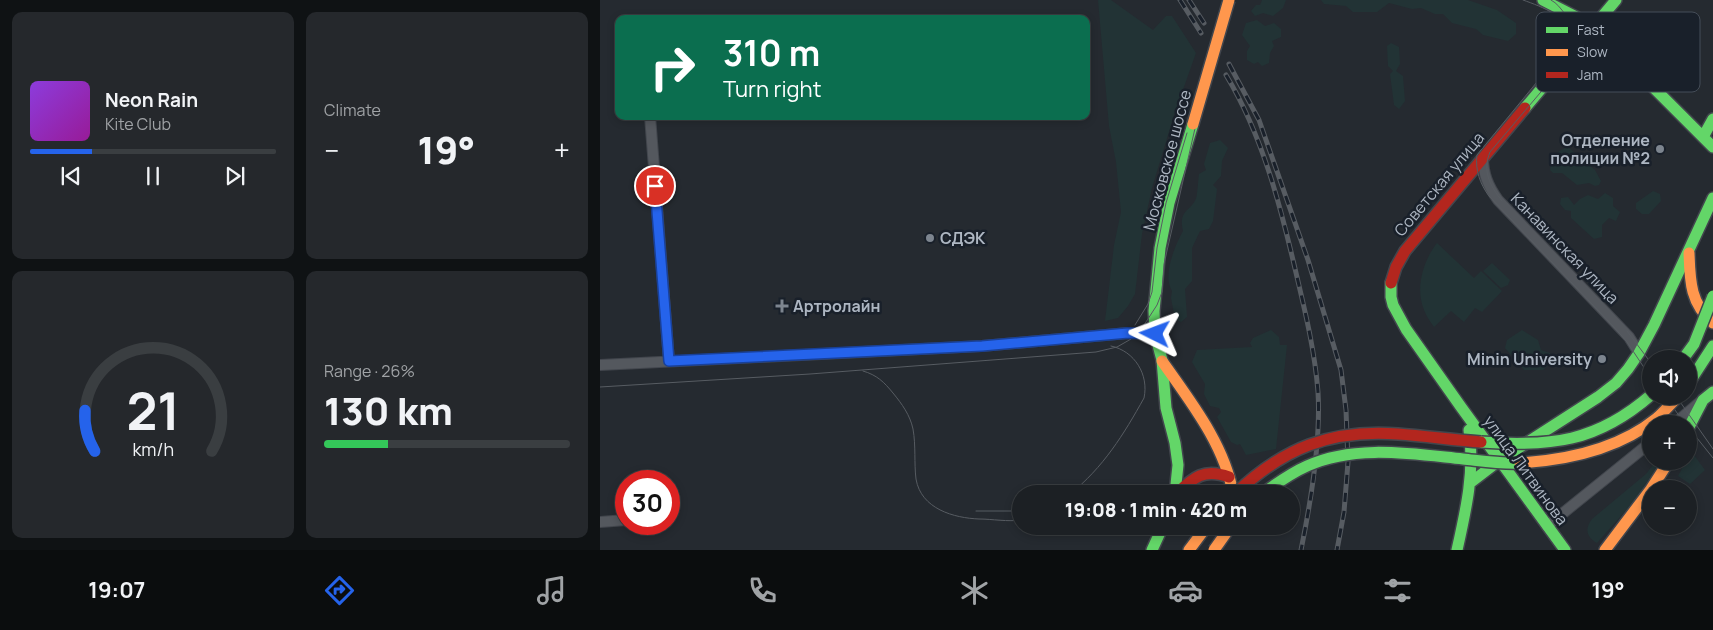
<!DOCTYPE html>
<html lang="en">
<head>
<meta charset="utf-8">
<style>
  :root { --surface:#1c2024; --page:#25282c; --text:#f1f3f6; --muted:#a0a3a6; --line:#3a3e41; --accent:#2563eb }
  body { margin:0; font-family:Manrope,sans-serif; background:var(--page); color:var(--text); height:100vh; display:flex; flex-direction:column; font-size:19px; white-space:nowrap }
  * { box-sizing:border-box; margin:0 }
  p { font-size:16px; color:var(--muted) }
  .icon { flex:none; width:28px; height:28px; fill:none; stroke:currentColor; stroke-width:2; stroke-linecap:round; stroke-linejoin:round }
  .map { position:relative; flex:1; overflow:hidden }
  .drawer { display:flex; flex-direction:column; gap:12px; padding:12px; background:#0f1214; width:600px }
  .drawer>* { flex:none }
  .banner { position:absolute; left:15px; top:15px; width:475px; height:105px; border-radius:10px; box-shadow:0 2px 8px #0003,0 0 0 1px var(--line); background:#0b6e4f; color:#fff; overflow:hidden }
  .controls { position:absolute; left:1042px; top:350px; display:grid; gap:10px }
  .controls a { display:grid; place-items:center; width:55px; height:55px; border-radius:50%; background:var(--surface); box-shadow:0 2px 8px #0003,0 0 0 1px var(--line); font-size:25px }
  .speed { position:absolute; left:15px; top:470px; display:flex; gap:10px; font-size:25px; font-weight:700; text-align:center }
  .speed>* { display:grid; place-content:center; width:65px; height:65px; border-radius:50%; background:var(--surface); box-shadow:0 2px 8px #0003,0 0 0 1px var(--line); line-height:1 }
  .speed .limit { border:8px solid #d22; background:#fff; color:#111 }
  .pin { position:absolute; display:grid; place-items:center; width:42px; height:42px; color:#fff; margin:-21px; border:2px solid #fff; border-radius:50%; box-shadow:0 1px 5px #0007 }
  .me { position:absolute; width:55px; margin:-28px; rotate:273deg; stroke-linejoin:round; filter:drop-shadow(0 0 4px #0008) }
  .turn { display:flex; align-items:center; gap:18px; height:105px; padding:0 25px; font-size:22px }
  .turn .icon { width:65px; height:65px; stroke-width:2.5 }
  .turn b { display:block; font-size:35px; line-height:42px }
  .big { font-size:38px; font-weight:800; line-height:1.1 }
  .drawer .tile { flex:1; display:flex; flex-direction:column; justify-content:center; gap:8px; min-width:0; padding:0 18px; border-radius:10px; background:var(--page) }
  .drawer .dial { align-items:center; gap:0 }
  .dial svg { height:130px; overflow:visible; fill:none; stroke:var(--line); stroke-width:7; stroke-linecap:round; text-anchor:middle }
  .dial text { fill:var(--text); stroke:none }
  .song { display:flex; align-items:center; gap:15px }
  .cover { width:60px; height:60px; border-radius:8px; background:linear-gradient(135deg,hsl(270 70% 55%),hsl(300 70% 35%)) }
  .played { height:5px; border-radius:2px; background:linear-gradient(90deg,var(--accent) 25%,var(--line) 25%) }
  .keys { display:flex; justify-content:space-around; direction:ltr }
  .heat { display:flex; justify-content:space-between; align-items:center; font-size:28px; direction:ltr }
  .charge { height:8px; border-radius:4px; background:linear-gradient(90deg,#34c759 26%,var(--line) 0) }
  .drawer .tiles { flex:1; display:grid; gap:12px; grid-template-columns:repeat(2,1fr) }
  .trip { position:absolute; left:412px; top:485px; width:288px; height:50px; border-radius:25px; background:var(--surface); box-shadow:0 2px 8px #0003,0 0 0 1px var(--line); font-weight:800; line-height:50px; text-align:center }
  .tab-bar { display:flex; height:80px; justify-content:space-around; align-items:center; background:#0b0d0e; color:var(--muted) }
  .tab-bar .icon { width:35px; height:35px }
  .tab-bar .selected { color:var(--accent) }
  .tab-bar b { font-size:22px; color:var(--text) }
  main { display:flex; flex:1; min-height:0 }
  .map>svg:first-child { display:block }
</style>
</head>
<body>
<main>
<section class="drawer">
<div class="tiles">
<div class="tile">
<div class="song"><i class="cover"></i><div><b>Neon Rain</b><p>Kite Club</p></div></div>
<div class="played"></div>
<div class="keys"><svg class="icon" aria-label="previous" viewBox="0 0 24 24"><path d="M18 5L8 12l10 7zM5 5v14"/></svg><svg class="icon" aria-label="pause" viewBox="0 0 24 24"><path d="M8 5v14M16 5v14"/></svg><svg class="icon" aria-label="next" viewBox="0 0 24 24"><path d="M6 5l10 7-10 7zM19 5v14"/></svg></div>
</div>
<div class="tile"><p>Climate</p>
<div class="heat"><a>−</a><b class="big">19°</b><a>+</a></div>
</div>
<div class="tile dial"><svg viewBox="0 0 100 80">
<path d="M14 69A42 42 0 1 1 86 69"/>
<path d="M14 69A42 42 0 0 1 8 44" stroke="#2563eb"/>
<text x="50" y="56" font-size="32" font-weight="700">21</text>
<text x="50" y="72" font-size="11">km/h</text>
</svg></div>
<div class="tile"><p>Range · 26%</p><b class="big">130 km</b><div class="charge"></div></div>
</div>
</section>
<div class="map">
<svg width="1113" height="550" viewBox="0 0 1113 550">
  <rect width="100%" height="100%" fill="#252a30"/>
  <path fill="#223335" d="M498,0h13l42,30 13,-14h6l24,37 -22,62 -22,73 -10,46 -7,60 -7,12 -10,12 -13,3 9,-76 7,-33 -5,-50 -7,-36z
    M662,0h24l-3,8 -10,8 -10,-3 -8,3 -4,-5 5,-6h4z
    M721,0h147l29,10 19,13v11l-8,7 -25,-6 -7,-6 -24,-6 -9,-9h-8l-14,-6 -9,1 -23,-6 -12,9h-24l-7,-6 -22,-2z
    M657,20l8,6 9,-3 7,6v8l-9,4 2,5 -4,7 -1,10 -7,3 -4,-4 -4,2 -7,-4v-9l3,-5 -8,-11 4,-12z
    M791,43l8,4 1,17 -4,7 7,5 2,25 -6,8 -5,-4 -4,-31 3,-3 -5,-5 -1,-20z
    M620,140l8,8 -6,13 -1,15 -8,9 4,4 -4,32 -4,8 -9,2 -8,17v33l-7,8 2,28 -6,5 -6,-3 -4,-21 1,-7c-10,-16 3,-45 11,-60 -6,-24 13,-20 14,-38 1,-6 1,-13 2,-19l7,-4 -2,-6 6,-21z
    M968,147l27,23 6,11 -2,4 -4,1 -6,-3 -12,2 -15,-12h-9l-3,-3c1,-12 6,-19 18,-23z
    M1053,191l7,3 1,7 -12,13h-7l-6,-5v-6z
    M1005,193l8,5v8l7,6 -4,9 -7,-3 -7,7v12l-8,2 -23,-21v-7l-6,-1 -5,-6 1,-6 7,-1 6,8 6,-6 8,-4 10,4z
    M837,243l37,35 7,-7 21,20 -20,21 -7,-4 -11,14 -13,-11 -17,16c-4,-6 -8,-11 -10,-17 -9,-22 -1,-49 13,-67z
    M892,263l18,17 -2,5 -7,3 -18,-17z
    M671,330l8,7 1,8h7l-11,104 -30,6 -6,-11 -3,1 -6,-3 -14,-25 4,-5 -2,-4 -9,-2 -6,-12 1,-10 -13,-22 5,-12 55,-3 -2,-4 3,-5z
    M922,330l16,10 3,10 9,3 4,7 -11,10h-19l-19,-22 2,-8z
    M1091,451l14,19 -15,14 -12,-8 8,-15h3v-6z
    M1056,461h5l-26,39 -38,43c-10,-5 -13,-14 -5,-24l54,-45z"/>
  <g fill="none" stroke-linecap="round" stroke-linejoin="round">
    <defs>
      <path id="street" d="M50,116l19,245
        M883,157c0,17 5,29 15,43l131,137 10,16
        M0,365l382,-19 146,-13 27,1
        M1074,424l26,-22
        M0,522l26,-2
        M947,526l104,-84"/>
      <path id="fast" d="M943,0l33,17 36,29 101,101
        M925,108l91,-108
        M1103,137l10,-18
        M791,283v14l2,8 13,24 55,78 104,143
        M1089,383l24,-37
        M1089,427l14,-27 10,-8
        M870,483l30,-23 98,-63 18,-14 12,-14 11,-16 15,-28 59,-127
        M575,494l3,-29 -3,-22 -9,-35 -4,-48 -7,-26 -1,-23 6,-63 9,-45 24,-79
        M552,550l11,-24
        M857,550c9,-40 18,-79 12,-120"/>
      <path id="slow" d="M1089,253c1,28 1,50 24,70
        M562,361c28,40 63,84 71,133
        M1051,489l18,-28
        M589,550l18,-24
        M1005,550l46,-61"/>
      <path id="jam" d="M791,283l5,-16 9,-16 120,-143
        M576,494c18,-17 28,-26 53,-17"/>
    </defs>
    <use href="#street" stroke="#42464d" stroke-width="12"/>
    <use href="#fast" stroke="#42464d" stroke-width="14"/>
    <use href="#slow" stroke="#42464d" stroke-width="14"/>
    <use href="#jam" stroke="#42464d" stroke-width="14"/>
    <use href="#street" stroke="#54585e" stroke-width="10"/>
    <use href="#fast" stroke="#63d668" stroke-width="11"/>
    <use href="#slow" stroke="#ff974d" stroke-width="11"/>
    <use href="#jam" stroke="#b3261e" stroke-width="11"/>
    <path stroke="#575c62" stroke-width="1" d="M923,0c19,7 50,17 46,43l-92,112c-2,15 3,29 12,41l124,130 14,16 24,36
      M902,201c-12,-15 -20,-30 -12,-49l78,-92c10,-18 9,-29 -3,-46 -4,-5 -8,-11 -14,-14
      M535,325l13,-21 4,-12 5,-44 9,-45 21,-70
      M1027,331l24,32
      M263,371c14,4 21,11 30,22 9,11 17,22 20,36 3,17 1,34 3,50 5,30 38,39 63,40 13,0 29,3 42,1
      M0,387l210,-13 286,-22 21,-5 14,-8 13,-14 13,-20 5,-13 2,-28 32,-140 37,-124
      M1065,396l20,28
      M1076,396l37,53
      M1089,428l24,30
      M470,494c33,-26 54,-60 74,-96 5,-23 -9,-47 -33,-52
      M376,511h45"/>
    <defs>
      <path id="rail" d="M580,0l21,33
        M589,0l15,23
        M629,64l30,56 49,140 33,110 5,40 2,52 -4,50 -7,38
        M626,75c37,61 55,133 71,202 9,38 18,76 21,115 3,50 -7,109 -17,158"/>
    </defs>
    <use href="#rail" stroke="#575c62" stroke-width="5"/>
    <use href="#rail" stroke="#19202a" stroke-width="3" stroke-dasharray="9" stroke-linecap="butt"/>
    <defs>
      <path id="fast-bridge" d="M1083,359l11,-15 19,-48
        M881,442c70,5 116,0 170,-47
        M662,494c15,-11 29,-21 45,-28 48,-22 106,-12 156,-7 19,2 38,5 57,4"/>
      <path id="slow-bridge" d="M593,124l36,-124
        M920,463c48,-3 99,-14 137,-45 8,-7 14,-15 22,-22
        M614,550l17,-24"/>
      <path id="jam-bridge" d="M635,494c48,-46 96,-65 163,-60 28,2 55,6 83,8"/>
    </defs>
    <use href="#fast-bridge" stroke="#42464d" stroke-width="14" stroke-linecap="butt"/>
    <use href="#slow-bridge" stroke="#42464d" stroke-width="14" stroke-linecap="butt"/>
    <use href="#jam-bridge" stroke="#42464d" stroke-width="14" stroke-linecap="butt"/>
    <use href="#fast-bridge" stroke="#63d668" stroke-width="11"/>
    <use href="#slow-bridge" stroke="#ff974d" stroke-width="11"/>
    <use href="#jam-bridge" stroke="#b3261e" stroke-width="11"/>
  </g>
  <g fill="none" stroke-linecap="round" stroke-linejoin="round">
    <defs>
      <path id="route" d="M55,186l14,175 313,-15 146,-13 27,1"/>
    </defs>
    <use href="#route" stroke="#184099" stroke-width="12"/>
    <use href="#route" stroke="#2563eb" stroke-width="9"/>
  </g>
  <g fill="#7d858f" stroke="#19202a" stroke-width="2">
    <circle cx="1060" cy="149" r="5"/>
    <circle cx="330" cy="238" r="5"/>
    <path d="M179.5 298.5h5v5h5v5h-5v5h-5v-5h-5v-5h5z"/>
    <circle cx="1002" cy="359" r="5"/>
  </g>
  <g text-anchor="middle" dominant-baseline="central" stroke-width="5" stroke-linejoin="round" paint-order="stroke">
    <g font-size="16" font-weight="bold" fill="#adb6c2" stroke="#19202a" text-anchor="end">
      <text x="1050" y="140">Отделение<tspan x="1050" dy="18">полиции №2</tspan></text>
      <text x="340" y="238" text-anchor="start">СДЭК</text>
      <text x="193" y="306" text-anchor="start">Артролайн</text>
      <text x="992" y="359">Minin University</text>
    </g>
    <g font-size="16" fill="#adb6c2" stroke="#19202a">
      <text transform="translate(567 160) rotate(-75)">Московское шоссе</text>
      <text transform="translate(839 184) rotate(-50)">Советская улица</text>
      <text transform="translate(965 248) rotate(46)">Канавинская улица</text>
      <text transform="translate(926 470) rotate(54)">улица Литвинова</text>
    </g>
  </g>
  <rect x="936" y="12" width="164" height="80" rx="8" fill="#19202a" stroke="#454d58" stroke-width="1"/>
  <rect x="946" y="27" width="22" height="6" fill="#63d668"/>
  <rect x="946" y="49" width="22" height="7" fill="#ff974d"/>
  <rect x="946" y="72" width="22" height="6" fill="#b3261e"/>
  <g font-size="14" fill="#adb6c2">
    <text x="977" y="35">Fast</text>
    <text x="977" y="57">Slow</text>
    <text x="977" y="80">Jam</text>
  </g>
</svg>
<div class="controls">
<a><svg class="icon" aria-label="sound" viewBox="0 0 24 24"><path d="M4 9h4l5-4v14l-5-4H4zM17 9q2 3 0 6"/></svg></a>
<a>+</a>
<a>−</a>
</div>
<div class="speed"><div class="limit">30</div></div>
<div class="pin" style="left:55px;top:186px;background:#d93025"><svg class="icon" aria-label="arrive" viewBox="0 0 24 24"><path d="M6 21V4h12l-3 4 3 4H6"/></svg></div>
<svg class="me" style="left:555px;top:334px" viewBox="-20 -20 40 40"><path d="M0-17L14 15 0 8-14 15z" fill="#2563eb" stroke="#fff" stroke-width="4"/></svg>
<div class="trip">19:08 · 1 min · 420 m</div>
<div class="banner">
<div class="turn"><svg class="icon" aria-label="right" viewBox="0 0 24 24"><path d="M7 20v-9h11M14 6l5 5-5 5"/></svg><div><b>310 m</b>Turn right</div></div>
</div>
</div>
</main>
<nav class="tab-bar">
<b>19:07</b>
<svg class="icon selected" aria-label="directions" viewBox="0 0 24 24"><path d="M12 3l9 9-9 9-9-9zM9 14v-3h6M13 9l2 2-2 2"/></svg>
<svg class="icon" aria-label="music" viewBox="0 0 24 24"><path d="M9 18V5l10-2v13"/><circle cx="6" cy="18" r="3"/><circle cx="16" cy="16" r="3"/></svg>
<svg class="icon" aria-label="phone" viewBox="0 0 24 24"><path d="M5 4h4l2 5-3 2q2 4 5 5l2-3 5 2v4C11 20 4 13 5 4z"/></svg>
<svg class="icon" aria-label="climate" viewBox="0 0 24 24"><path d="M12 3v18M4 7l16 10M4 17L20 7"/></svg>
<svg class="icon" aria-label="car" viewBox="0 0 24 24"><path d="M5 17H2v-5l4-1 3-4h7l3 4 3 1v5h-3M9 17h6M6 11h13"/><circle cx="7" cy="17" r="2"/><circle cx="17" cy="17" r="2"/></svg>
<svg class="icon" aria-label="filters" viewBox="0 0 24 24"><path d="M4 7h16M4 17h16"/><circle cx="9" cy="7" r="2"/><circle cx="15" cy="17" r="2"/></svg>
<b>19°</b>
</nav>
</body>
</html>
